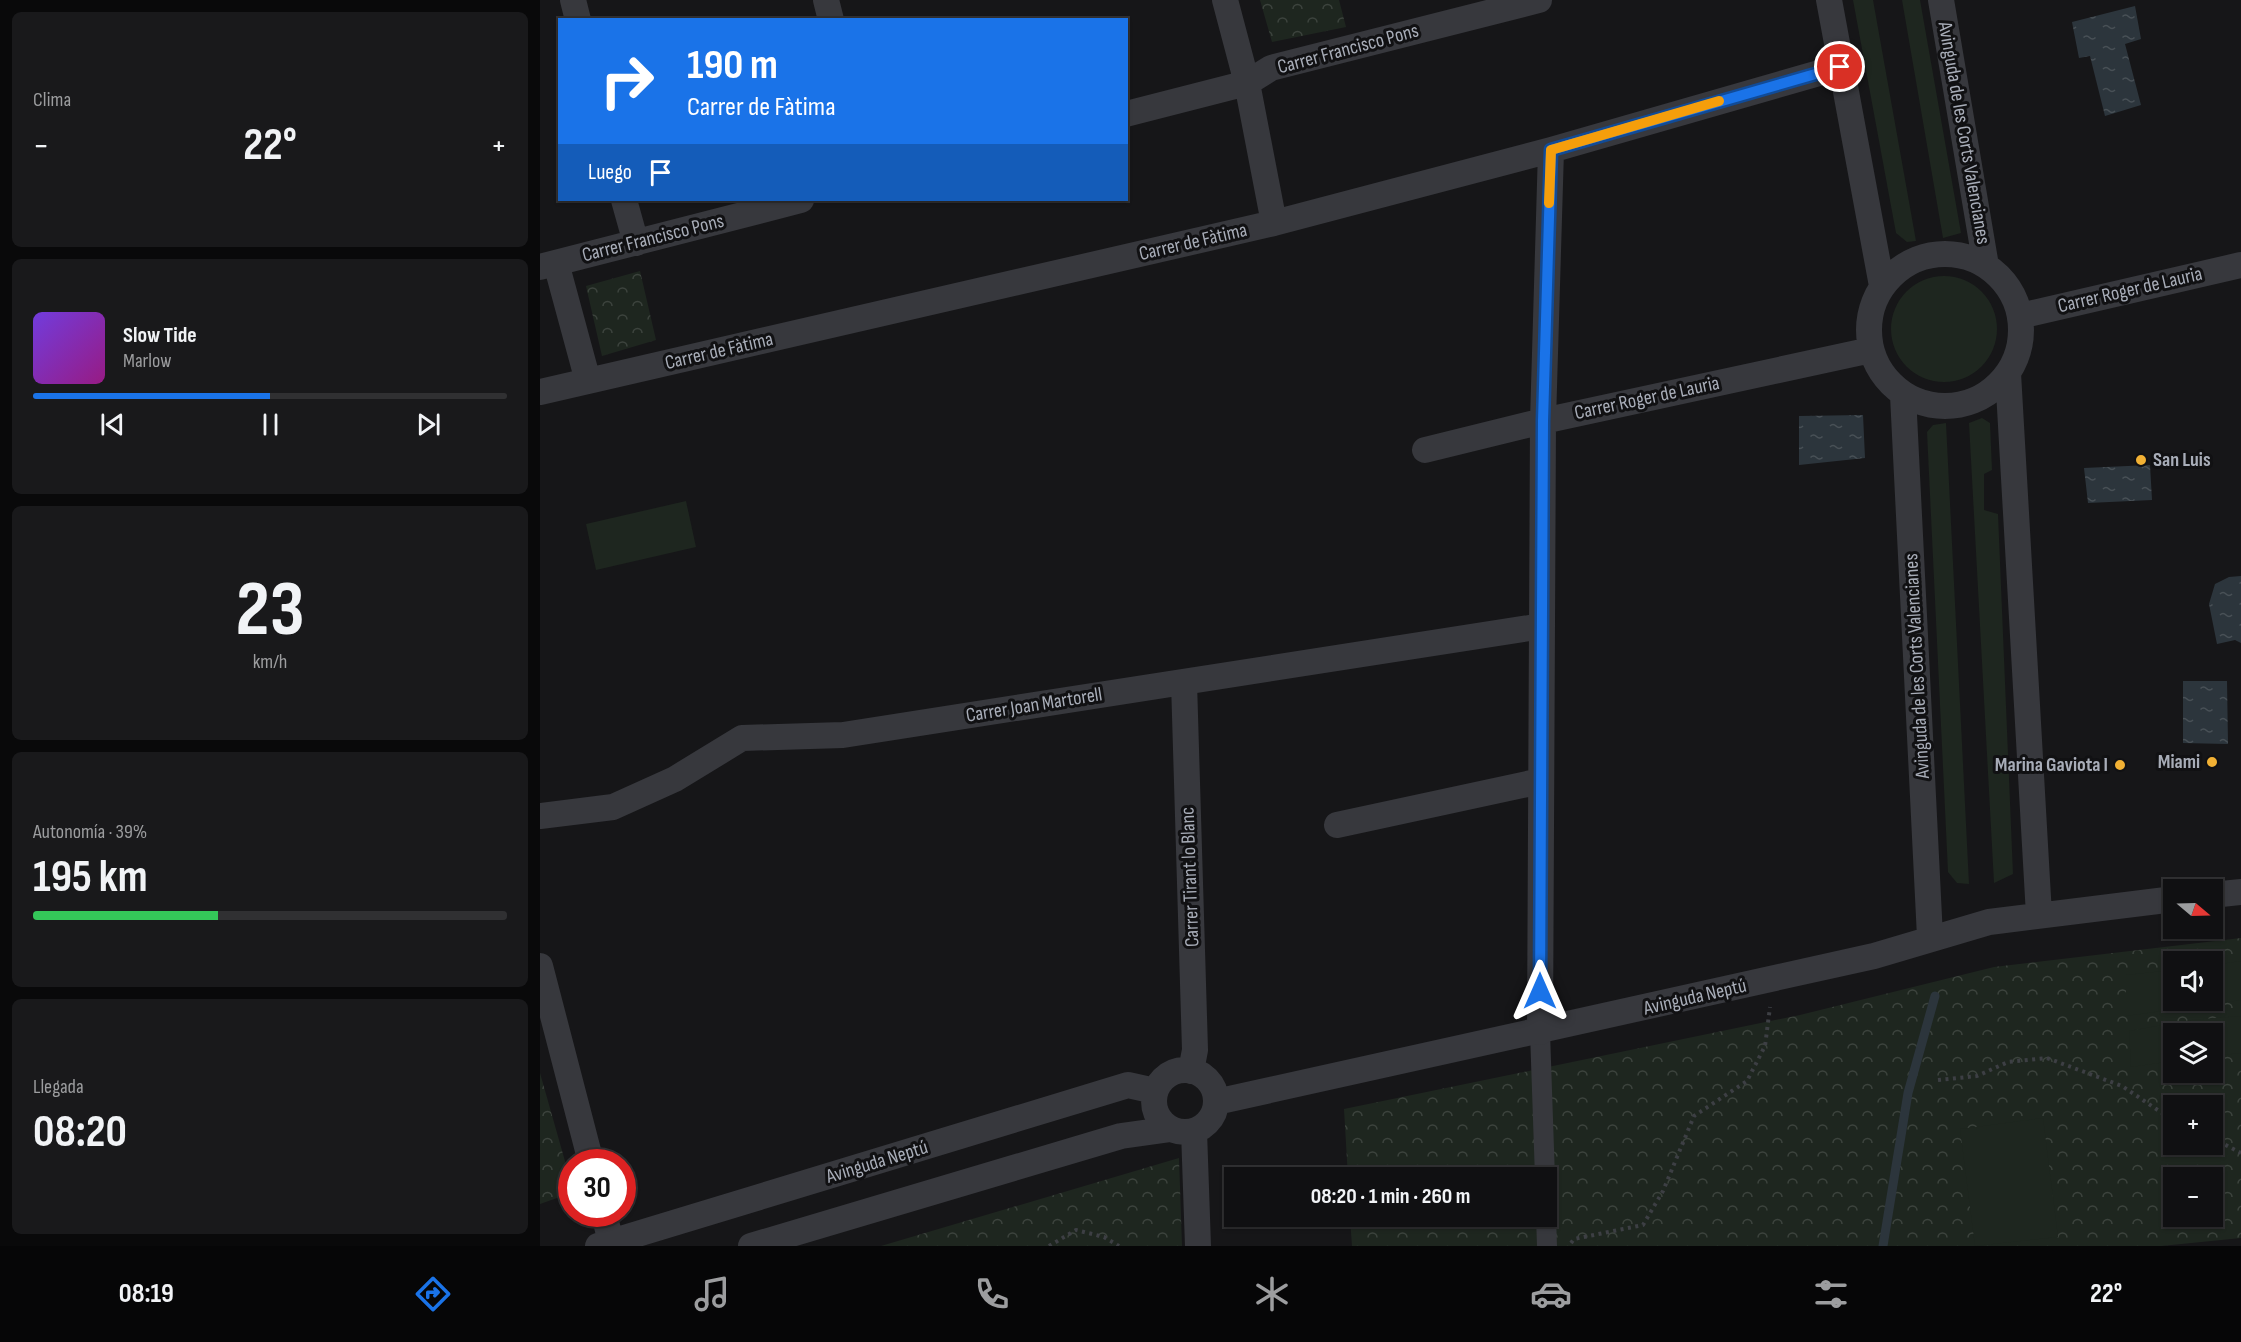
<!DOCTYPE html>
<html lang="es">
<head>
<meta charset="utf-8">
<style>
  :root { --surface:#101012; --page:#19191b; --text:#f1f3f6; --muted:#9c9d9f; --line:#303032; --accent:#1a73e8 }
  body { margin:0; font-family:"Sofia Sans Condensed",sans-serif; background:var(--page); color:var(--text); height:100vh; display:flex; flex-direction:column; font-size:22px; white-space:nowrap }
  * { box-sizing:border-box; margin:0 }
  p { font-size:20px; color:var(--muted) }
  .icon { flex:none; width:33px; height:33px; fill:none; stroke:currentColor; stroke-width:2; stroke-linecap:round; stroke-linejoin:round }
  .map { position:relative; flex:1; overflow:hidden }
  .drawer { display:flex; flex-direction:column; gap:12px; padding:12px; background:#09090a; width:540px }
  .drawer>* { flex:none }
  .top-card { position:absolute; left:18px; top:18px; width:570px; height:183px; border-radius:0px; box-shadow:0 2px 4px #0004,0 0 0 2px var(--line); background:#1a73e8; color:#fff; overflow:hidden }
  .needle { width:39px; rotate:109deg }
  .fabs { position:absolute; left:1623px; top:879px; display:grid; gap:12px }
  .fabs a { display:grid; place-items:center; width:60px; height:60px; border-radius:0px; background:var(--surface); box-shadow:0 2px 4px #0004,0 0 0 2px var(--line); font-size:30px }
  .speed { position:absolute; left:18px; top:1149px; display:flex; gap:12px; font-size:30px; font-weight:700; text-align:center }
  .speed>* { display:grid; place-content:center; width:78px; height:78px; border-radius:50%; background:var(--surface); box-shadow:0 2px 4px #0004,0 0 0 2px var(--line); line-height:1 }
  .speed .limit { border:9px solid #d22; background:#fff; color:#111 }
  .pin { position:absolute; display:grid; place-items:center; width:51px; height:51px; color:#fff; margin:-26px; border:3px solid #fff; border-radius:50%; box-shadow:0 2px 6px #0007 }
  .me { position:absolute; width:66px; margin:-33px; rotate:0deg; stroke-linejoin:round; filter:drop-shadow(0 0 4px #0008) }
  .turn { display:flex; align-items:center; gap:21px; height:126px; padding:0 30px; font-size:27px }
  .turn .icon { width:78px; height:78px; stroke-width:2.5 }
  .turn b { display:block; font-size:42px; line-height:51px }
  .then { display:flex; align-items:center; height:57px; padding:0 30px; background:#0003; gap:12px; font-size:22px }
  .big { font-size:45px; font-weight:700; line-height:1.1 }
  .drawer .widget { flex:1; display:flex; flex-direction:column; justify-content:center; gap:9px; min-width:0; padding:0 21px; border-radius:9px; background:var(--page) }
  .drawer .dial { align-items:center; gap:0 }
  .dial b { font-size:78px; line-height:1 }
  .song { display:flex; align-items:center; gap:18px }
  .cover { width:72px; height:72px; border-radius:9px; background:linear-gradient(135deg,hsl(260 70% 55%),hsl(310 70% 35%)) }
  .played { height:6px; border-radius:3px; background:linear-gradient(90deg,var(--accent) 50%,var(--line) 50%) }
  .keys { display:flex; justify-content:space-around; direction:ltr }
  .heat { display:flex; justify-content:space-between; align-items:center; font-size:33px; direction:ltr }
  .charge { height:9px; border-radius:4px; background:linear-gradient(90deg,#34c759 39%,var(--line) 0) }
  .trip { position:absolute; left:684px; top:1167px; width:333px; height:60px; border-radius:0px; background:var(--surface); box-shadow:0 2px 4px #0004,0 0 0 2px var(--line); font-weight:700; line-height:60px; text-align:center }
  .tab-bar { display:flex; height:96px; justify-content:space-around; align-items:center; background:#060607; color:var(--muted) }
  .tab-bar .icon { width:42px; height:42px }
  .tab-bar .selected { color:var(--accent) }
  .tab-bar b { font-size:27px; color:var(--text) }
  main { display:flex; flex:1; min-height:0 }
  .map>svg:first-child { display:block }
</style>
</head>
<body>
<main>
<section class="drawer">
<div class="widget"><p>Clima</p>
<div class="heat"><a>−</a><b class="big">22°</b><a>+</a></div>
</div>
<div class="widget">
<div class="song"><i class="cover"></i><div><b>Slow Tide</b><p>Marlow</p></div></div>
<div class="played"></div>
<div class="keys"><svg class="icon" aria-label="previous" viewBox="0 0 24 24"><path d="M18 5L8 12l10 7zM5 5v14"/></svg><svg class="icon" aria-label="pause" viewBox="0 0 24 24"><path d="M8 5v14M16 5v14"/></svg><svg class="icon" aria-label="next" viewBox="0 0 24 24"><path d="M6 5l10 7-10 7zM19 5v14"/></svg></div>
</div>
<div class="widget dial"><b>23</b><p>km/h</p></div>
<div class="widget"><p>Autonomía · 39%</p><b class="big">195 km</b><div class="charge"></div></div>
<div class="widget"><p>Llegada</p><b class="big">08:20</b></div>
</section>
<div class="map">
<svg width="1701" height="1246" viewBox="0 0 1701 1246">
  <defs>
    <pattern id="forest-crowns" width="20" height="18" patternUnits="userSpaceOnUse" patternTransform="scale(1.5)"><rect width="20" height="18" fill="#1e261f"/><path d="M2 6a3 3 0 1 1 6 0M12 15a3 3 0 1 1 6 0" fill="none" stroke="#3c433d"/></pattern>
    <pattern id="water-ripples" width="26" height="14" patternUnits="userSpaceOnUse" patternTransform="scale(1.5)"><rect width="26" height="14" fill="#2c353c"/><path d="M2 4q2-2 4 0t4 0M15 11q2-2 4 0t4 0" fill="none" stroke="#485056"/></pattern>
  </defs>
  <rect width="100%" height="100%" fill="#161618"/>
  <path fill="url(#forest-crowns)" fill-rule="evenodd" d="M720,0h79l7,27 -74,15z
    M100,271l16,69 -54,16 -16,-70z
    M1701,938v300l-80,8h-809l-2,-29 196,-1v-38l-198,-1 -4,-68 456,-94 194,-48zM1634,962h38v38h-38zM1634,1034h38v38h-38zM1634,1106h38v38h-38zM1634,1178h38v38h-38z
    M0,1073l32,113 -1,7 -31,11z
    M639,1158l3,88h-301z"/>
  <path fill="#1e261f" d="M1313,0h20l43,241 -9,1 -11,-9z
    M1362,0h18l41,233 -18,5z
    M1351 329a53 53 0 1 1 106 0a53 53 0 1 1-106 0Z
    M1442,418l8,5 2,47 -8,4v36l14,4 15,360 -19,9 -25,-460z
    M1406,423l23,461 -12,-1 -9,-11 -21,-440 6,-7z
    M146,501l10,46 -100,23 -10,-46z
    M1701,961v39l-115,16v-41l47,-5 1,30h38l1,-35z
    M1701,1016v37l-28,3 -1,-22h-38l-1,27 -42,6 -2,-36 62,-11z
    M1503,1118l15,119 -83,9 -15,-117z"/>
  <path fill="url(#water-ripples)" d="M1595,6l6,33 -16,5 16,61 -36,11 -15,-60 -11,2 -7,-36z
    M1323,415l2,43 -66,7v-49z
    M1610,465l2,35 -64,3 -4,-35z
    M1701,576v67l-6,-3 -18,4 -8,-40 6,-20 14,-7z
    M1643,681h44l1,63 -45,-1z"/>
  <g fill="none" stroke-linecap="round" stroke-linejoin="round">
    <path stroke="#2c353c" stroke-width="9" d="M1343,1246l25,-153 27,-97"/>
    <path stroke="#3d3f44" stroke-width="4" stroke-dasharray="3 4.5" stroke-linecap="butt" d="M1398,1080l39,-4 31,-14 39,-4 75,28 52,35
      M1672,1138l29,15
      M1031,1243l3,-4 69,-14 20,-34 31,-75 53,-35 18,-35 5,-39
      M509,1246l27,-16 28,7 15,9"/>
    <path stroke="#37383d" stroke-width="20" d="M1000,1032l5,146
      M1006,1216l1,30"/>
    <path stroke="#37383d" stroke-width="26" d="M33,0l5,20
      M286,0l5,20
      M685,0l22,83 27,140
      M1289,0l53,286
      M1401,0l45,266
      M586,114l121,-31 24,-15 268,-68
      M84,200l12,43
      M1329 330a76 76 0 1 1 152 0a76 76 0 1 1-152 0Z
      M16,263l32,118
      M0,267l261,-67
      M1480,316l221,-51
      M1468,373l31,542
      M0,392l734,-169 277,-73 289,-83
      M1363,395l27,542
      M885,450l118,-29 328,-71
      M644,682l11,368 -4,21
      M0,816l73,-9 62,-28 67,-41 101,-3 699,-109
      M797,825l204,-44
      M1672,895l29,-3
      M0,966l51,196
      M1000,1032l3,-611 8,-271
      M614 1101a31 31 0 1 1 62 0a31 31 0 1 1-62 0Z
      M676,1102l658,-146 115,-34 185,-23
      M654,1131l4,115
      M64,1214l7,28
      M58,1246l530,-161 27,6
      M211,1246l370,-110 50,-7"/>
  </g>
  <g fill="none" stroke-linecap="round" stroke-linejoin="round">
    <defs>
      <path id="route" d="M1000,991l3,-570 8,-271 289,-83"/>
    </defs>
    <use href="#route" stroke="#114b97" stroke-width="15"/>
    <use href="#route" stroke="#1a73e8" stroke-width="10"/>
    <path stroke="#f59e0b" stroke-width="10" d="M1009,203l2,-53 168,-49"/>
  </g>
  <g fill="#f2b134" stroke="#111113" stroke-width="2">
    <circle cx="1601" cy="460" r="6"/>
    <circle cx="1672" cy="762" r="6"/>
    <circle cx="1580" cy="765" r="6"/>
  </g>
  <g text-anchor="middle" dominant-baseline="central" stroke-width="6" stroke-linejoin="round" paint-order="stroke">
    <g font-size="20" fill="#a8adb8" stroke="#111113">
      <text transform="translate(808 49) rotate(-15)">Carrer Francisco Pons</text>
      <text transform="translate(1424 133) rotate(80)">Avinguda de les Corts Valencianes</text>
      <text transform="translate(113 238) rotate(-14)">Carrer Francisco Pons</text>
      <text transform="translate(653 242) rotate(-13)">Carrer de Fàtima</text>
      <text transform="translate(1590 290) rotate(-13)">Carrer Roger de Lauria</text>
      <text transform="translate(179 351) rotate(-13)">Carrer de Fàtima</text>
      <text transform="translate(1107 398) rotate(-12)">Carrer Roger de Lauria</text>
      <text transform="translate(1377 666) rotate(-93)">Avinguda de les Corts Valencianes</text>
      <text transform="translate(494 705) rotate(-9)">Carrer Joan Martorell</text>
      <text transform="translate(650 877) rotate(-92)">Carrer Tirant lo Blanc</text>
      <text transform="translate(1155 997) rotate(-13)">Avinguda Neptú</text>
      <text transform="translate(337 1162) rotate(-17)">Avinguda Neptú</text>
    </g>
    <g font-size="20" font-weight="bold" fill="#a8adb8" stroke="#111113" text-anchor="end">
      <text x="1613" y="460" text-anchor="start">San Luis</text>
      <text x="1660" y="762">Miami</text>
      <text x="1568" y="765">Marina Gaviota I</text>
    </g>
  </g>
</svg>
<div class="fabs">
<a><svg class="needle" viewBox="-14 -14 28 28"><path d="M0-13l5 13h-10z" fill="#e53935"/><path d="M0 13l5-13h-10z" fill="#9c9d9f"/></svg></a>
<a><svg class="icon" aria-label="sound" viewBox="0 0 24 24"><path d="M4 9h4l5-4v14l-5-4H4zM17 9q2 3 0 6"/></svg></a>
<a><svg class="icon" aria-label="layers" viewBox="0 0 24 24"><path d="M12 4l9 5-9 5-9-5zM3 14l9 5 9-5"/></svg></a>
<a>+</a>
<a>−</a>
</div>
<div class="speed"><div class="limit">30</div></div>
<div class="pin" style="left:1300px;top:67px;background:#d93025"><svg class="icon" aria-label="arrive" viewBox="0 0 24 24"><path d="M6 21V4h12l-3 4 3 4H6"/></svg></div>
<svg class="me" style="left:1000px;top:991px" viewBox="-20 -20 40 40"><path d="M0-17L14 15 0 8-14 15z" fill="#1a73e8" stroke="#fff" stroke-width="4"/></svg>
<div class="trip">08:20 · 1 min · 260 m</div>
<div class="top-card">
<div class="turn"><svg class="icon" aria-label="right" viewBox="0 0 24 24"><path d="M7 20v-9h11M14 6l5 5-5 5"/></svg><div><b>190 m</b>Carrer de Fàtima</div></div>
<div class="then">Luego<svg class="icon" aria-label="arrive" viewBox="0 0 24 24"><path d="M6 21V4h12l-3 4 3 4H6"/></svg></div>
</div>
</div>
</main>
<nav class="tab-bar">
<b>08:19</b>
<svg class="icon selected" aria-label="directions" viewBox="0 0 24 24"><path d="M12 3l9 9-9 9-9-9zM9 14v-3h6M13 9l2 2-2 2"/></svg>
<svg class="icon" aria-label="music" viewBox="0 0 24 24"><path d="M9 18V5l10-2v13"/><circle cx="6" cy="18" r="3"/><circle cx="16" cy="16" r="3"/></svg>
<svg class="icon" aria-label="phone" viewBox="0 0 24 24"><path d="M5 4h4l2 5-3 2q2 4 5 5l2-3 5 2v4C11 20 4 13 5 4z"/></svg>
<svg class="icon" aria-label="climate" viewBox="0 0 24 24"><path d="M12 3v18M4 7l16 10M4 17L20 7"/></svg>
<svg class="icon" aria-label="car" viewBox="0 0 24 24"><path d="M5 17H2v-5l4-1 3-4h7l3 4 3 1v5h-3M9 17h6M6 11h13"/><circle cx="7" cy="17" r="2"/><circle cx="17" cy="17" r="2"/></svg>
<svg class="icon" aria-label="filters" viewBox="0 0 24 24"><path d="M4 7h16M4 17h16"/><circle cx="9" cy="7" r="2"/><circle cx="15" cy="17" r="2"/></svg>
<b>22°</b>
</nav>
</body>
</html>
